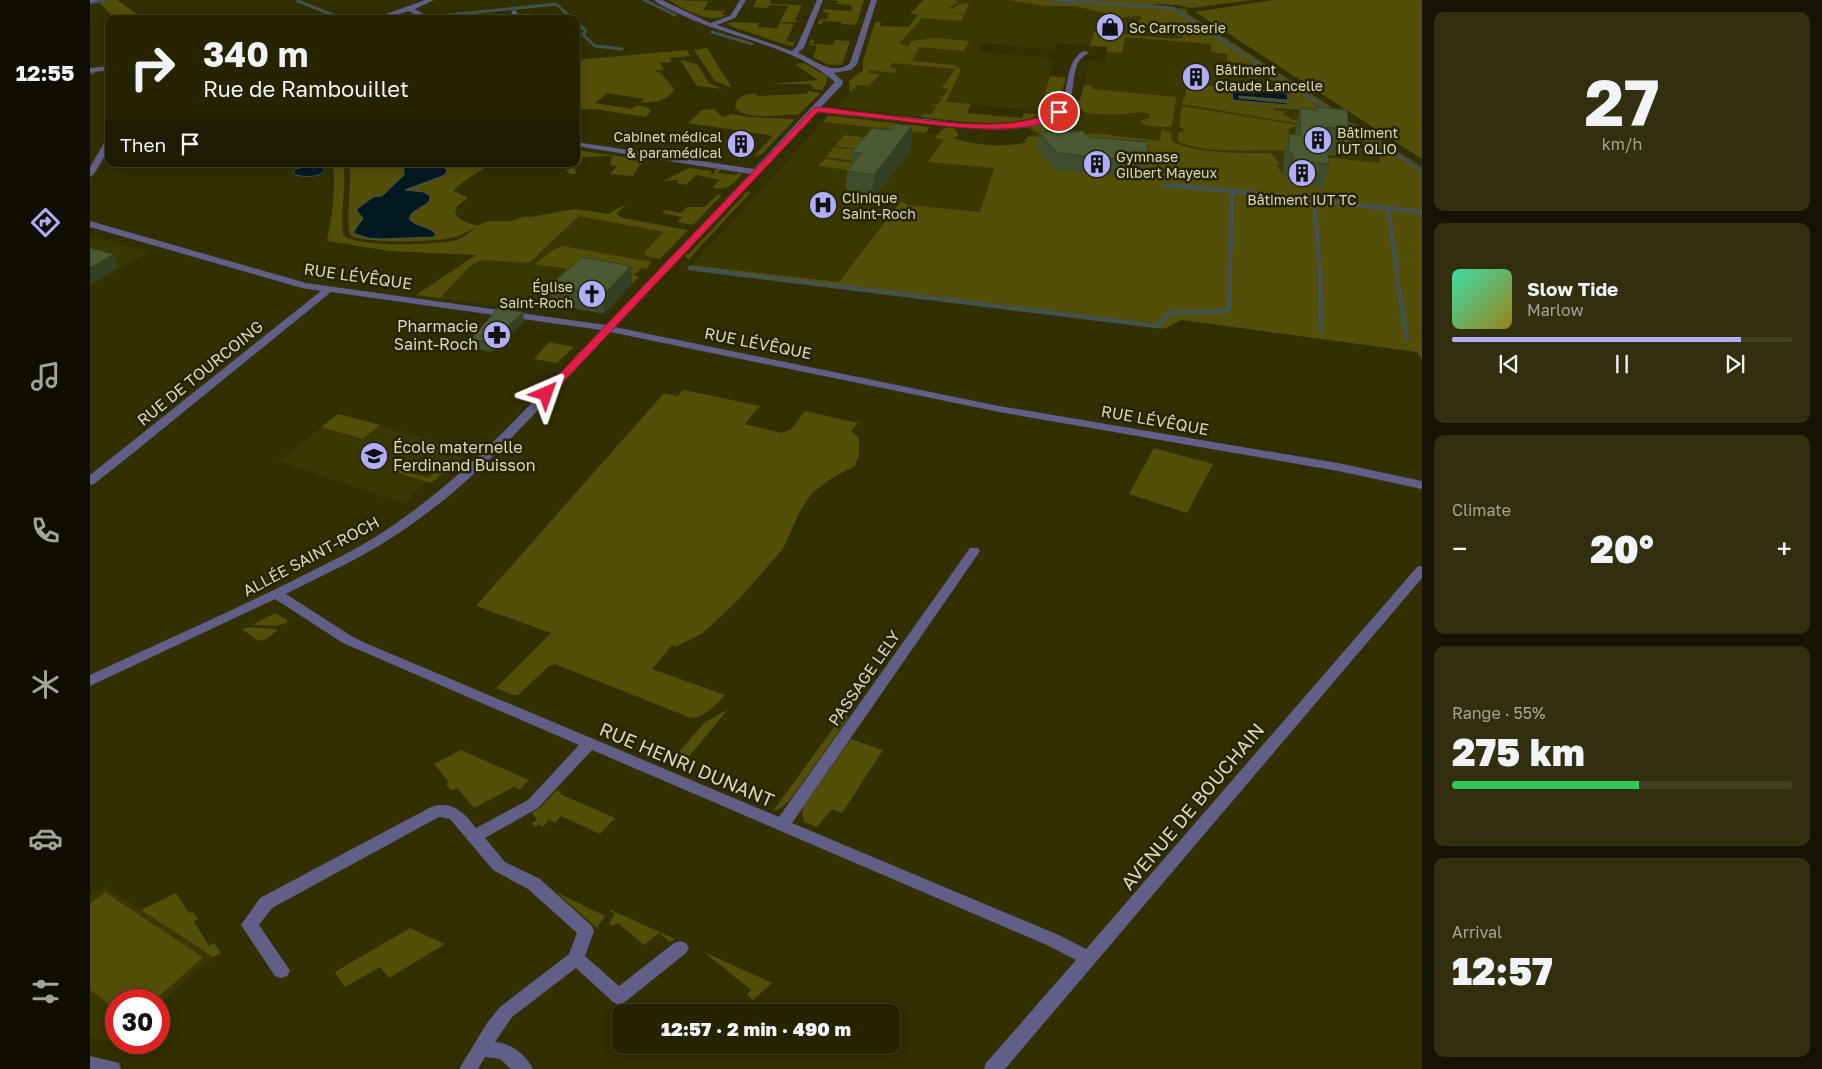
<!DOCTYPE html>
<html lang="en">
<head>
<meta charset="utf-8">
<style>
  :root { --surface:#262301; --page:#322f10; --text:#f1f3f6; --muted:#a4a499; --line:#424023; --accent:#b1adfa }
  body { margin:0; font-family:"Golos Text",sans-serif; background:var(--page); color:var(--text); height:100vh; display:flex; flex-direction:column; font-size:19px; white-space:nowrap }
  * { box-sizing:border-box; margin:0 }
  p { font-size:16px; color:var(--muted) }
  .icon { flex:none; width:28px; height:28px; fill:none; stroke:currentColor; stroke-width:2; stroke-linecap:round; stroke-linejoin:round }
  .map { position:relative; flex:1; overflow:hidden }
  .side { display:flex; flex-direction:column; gap:12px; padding:12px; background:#151301; width:400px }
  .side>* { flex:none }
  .guide { position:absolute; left:15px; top:15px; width:475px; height:152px; border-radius:10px; box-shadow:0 2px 12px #0003,0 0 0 1px var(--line); background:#262301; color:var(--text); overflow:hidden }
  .speed { position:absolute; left:15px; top:989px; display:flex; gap:10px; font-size:25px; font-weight:700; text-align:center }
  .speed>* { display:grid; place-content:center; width:65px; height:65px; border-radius:50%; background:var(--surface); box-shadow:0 2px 12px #0003,0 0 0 1px var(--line); line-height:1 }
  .speed .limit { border:8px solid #d22; background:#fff; color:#111 }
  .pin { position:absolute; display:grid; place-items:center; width:42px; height:42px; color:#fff; margin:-21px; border:2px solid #fff; border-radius:50%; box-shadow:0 1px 5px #0007 }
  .me { position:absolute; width:55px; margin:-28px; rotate:43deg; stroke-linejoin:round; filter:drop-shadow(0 0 4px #0008) }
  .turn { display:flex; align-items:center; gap:18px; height:105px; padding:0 15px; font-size:22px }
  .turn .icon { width:65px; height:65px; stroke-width:2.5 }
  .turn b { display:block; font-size:35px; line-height:42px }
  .then { display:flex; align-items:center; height:48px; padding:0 15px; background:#0003; gap:10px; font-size:19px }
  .big { font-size:38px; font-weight:800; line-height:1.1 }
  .side .tile { flex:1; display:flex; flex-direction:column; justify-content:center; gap:8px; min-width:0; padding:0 18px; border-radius:10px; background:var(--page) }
  .side .dial { align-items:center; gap:0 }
  .dial b { font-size:65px; line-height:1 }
  .song { display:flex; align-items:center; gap:15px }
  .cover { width:60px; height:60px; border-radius:8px; background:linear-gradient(135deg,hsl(160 70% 55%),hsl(50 70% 35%)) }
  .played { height:5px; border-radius:2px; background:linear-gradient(90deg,var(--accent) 85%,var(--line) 85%) }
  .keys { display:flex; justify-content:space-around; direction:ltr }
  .heat { display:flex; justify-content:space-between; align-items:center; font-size:28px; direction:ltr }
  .charge { height:8px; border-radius:4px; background:linear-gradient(90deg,#34c759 55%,var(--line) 0) }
  .trip { position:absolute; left:522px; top:1004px; width:288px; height:50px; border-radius:10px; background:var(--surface); box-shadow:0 2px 12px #0003,0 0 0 1px var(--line); font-weight:800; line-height:50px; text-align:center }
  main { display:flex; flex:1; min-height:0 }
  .menu { display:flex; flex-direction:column; width:90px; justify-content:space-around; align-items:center; background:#0f0e00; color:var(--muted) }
  .menu .icon { width:35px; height:35px }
  .menu .current { color:var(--accent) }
  .menu b { font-size:22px; color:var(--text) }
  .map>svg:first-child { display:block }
</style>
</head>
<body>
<main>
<nav class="menu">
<b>12:55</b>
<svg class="icon current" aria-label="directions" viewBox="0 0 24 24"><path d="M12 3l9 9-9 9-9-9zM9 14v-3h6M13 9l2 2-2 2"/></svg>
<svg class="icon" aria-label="music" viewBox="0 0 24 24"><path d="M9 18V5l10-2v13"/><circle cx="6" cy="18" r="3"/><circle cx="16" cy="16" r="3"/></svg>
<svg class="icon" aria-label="phone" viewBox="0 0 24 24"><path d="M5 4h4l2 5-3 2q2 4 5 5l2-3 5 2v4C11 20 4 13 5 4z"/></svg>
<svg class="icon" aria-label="climate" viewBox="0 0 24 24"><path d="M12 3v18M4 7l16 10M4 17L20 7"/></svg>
<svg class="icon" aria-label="car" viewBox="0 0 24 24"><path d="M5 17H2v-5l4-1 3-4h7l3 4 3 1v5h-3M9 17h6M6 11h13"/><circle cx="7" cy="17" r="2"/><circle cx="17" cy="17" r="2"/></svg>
<svg class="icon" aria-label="filters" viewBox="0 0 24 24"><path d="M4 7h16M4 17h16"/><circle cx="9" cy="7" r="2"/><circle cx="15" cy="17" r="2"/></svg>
</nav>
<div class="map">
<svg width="1332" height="1069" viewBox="0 0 1332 1069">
  <rect width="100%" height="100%" fill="#322f01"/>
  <path fill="#3a3700" d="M842,0h98l143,10 114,76 135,94v26l-269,-27 4,-29 -128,-14 9,-7 35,-14 12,-2 -3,-6 5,-20 -2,-1 4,-26 16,2 2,-15 -54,-4 -1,2 5,1 -1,4 -75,-7 -3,9 76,6 -14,53 -94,-9 -12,17 -97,-12z
    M733,122l127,13 -19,26 63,7 -14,44 -71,-7 -8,-4 -66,87 -148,-18z
    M485,212l107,18 -31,32 -4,7 -58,-5 -15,18 -28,27 -19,-4 -7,4 -104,-14 61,-40z
    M0,235l60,17 -60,34z
    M248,414l133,36 -39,32h-6l-14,12 2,2 -9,8 -127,-43z
    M16,887l107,70 -54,47v-4h-43v42l-26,-4v-145z"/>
  <path fill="#534f09" d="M20,0h7l27,19h-29l-16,-17z
    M579,0l40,1 -6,9 19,1 3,-2 -3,6h4c-13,10 -44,-6 -57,-15z
    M667,0h14l-1,4 32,1 -7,16 8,1h-23l8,-16 -19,-1 -1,3 -15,-1z
    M738,0h36l-8,25 -15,-1 1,-2 -19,-1 -1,3h-4l1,-4 8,-1 2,-6 -6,-1 1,-3 27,2 1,-3 -1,-3 -14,-1 1,-3z
    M833,0h36l-5,1 4,1 -9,6 2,1 9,-5 9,-1 -4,11 -17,-2 16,3 -3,6 -39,-3 -23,26 9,2 4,-5 21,-3 36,3 -5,10 -45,-4 -7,14 42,4 7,4 -15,33 25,2 -4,9 55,5 2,-5 17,2c-39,14 -81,6 -120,2l2,-3h8l6,-8 -8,-1 9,-1 5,-7 -8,-1h9l5,-7 -7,-1 13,-19 -62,-6 -4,4 9,2 -4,4 -24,-3 -2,3 12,1 -11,12 -12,-1 -7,7 -1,-11 14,-11v-9l12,-39h6l-1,4 28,1 10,-12 -8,-1z
    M918,0h245l-62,8 -14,-3 -24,-1 22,6 146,97h5l-151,-99 11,1 2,5 142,92 4,6 -60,-4v2l14,2 -7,1 12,7 8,-1 -1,5 -118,-20 1,-6h2l2,-15c12,1 48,8 56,5l44,4v-6l-7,-5 -12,-1 -1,-3 -20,1v-14l-20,-2v-8l-16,-2v-8l-86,-7 -3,16 -15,-1v-5l-17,-1 4,-14 83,7 8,-2 -42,-7 -5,-6 1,-4 3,-2 -2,-2 -20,1 -45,-11h-30z
    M1183,0h149v159l-227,-147z
    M642,22l27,1 -1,4 19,1 3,-5 14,1 -8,17 9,1 -2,4h-3l-60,-20 -3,-3z
    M721,40h3l-1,4 20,1 2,-5 15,1 -8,24 -15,-1 -14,-7 4,-11 -8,-1z
    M617,48l25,40 -17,-7 -21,-31z
    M597,50l3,6 -20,2 2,4 -12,1 4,7 -9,1 6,2 13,16c-7,13 -20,14 -34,13l4,-3 -37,-6 -12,10 37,6 5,-4 11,3 3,3 -5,6 -52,-8 -18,1v-50z
    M590,60l17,4 12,19 14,6 -26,-3z
    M714,63l24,14 -5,13 -9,-1 -4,-5h-40l48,-4 -23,-16z
    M960,76l16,2 -8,26 -16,-2z
    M994,85l8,1v3l84,8 -4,29c-9,2 -22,1 -31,-3l1,-3 8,-2 -1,-4c-13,-4 -22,1 -34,0l-1,1 -28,-2 -12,-9 6,-4z
    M719,91l12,2 -23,22c-19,-2 -48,7 -63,-7l2,-8 8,-5 11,-2 1,3 49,-2z
    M1092,106l116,19 -9,4 -1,18 54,-14 15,10h-9l1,14c-19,-2 -38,-5 -57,-6 -31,-2 -88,4 -114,-10v-8l6,-2v-2l-5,-3z
    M624,109l8,8 10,-3 19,3 44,2 -34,36 -8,2 20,-21 -85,-13 14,-13z
    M978,110l8,3 4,4 -3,8 -6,-1 -2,1 5,2c-12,4 -34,10 -45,1l28,-9z
    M738,116h5l97,11 -4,6 -103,-11z
    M1252,119l11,3 69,45v2l-72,-48 -4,1 76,51v187l-5,-8 -236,-32 -17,9 -477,-59 4,-5 148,17 62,-81 8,4 71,7 14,-44 -66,-6 16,-22 -9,-2c6,-8 9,-13 20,-9l4,7 -6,2c25,8 49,10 74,4l-3,-2 5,-4 31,3 33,-6 67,8 2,-12 9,4 1,8c19,13 75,12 99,12l9,11 -4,1 11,14v5l34,-22 -37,-5v-4l96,10 -1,-12 -10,-1 -1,-6 -35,-24z
    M754,135l57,7 -36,8 -30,-4z
    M744,147l31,4 -9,10 -30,-4z
    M486,150l69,10 -7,7 -5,9 -23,-2 7,-8 -7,-1 2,-9 -29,1 -3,8h-6l2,9h-6l-5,-5h5l2,-5h4z
    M735,159l29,4 -6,7 -30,-4z
    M243,164h10c4,23 -3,47 0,71 14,13 93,10 113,5 13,-4 20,-15 30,-18 6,-2 16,0 23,-1 8,-1 14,-6 21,-4l45,-8 33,5 14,-8h3l-9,7 6,5 66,12 -28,29 -15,-4 -1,-2 20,-21 -85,-16 -50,47 -48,-3 -12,7 -29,31 -24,-3 60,-40 -86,-4 -63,-10c5,-27 9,-50 6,-77z
    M259,164h142c-8,5 -35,21 -37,27l14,7c-25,15 -9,24 12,28 -10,4 -19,10 -29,12 -21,4 -81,6 -100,-2 -7,-10 2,-55 -2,-72z
    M599,168l23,3 -2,3h3l4,-6 4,1 -3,4 18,2 3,-3 3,2c-10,11 -15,17 -30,14l8,-8 -24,-5 -10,10 -9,-2 2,-3 -16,1z
    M661,192l-62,67 -5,-3 2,-2h3l55,-59 -1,-2z
    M628,194l3,2 -28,29 -16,-3 5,-5 -20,-4 3,-3 16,3 6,-6h18z
    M473,246l5,1 83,15 -4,7 -4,-1 -10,7 6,2 -7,7 -50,-13 -47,-7 18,-14z
    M459,342l25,5 -17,16 -23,-4z
    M594,390l76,16 -15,18 36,9 9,-3 15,-19 53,12 -7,8 8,7v17l-4,11 -23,12 -20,15 -13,20 -16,36 -44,50 -36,34 -28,14 -3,-2 -20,24 73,26c-8,9 -21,23 -34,23l-136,-54 -6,2 -31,29h-5l-17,-7 55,-55 -75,-27 188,-213 13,3z
    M248,414l42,11 -17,14 -42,-12z
    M1064,448l59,16 -26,49 -58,-19z
    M350,468l7,2 -16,13 -41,-13 6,-1 32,9z
    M185,613l12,7v3l-12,3 -23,-1z
    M161,627l25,2 2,1 -12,9 -8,2 -16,-12z
    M638,709l-50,61 -7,-3 -1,-5 34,-39z
    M753,715l6,2 -59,83 -9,8 -8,3z
    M761,739l32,11 -41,63 -10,-4 -15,18 -13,-5 -2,-9 2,-7z
    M371,750l68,30 -9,10 -6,-3 -40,21 -17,-20 -6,2 -5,-6 3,-2 -15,-18z
    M467,790l4,2 -1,2 55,24 -15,16 -39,-18 -6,7 -6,-3 -7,8 -2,-4 -5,3 -3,-4 5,-3 -5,-7 9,-6z
    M15,892l98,65 -48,43h-39v9l-26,-19v-86z
    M466,892l49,24 -8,12z
    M86,893l13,20 4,-1 5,7 -4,3 15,24 5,-3 7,10 -8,4 -72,-47z
    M521,910l64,29 -5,3 -11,-9 -15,12 -26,-22 -6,3 -3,-3 6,-9 -5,-3z
    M320,928l35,16 -56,34 -9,-11 -35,20 -10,-15z
    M614,952l68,31 -19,17 -6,-5 4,-5z"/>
  <path fill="#031922" stroke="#435251" d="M1142,89l55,4 1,7 -49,-4v2l48,5 1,2 -55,-5z
    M304,164h51l-2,2 4,4 -2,5 -40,15 19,2 6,4 -1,6 -17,11 -3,6c8,9 21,6 27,16l-3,2 -52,2 -13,-1 -15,-5 10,-15 -7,-8 17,-13 9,-1 22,-21v-6z
    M225,166l7,1 3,4c-8,7 -20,6 -30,4l-2,-4 5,-3z"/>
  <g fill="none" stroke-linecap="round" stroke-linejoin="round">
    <path stroke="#435251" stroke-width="3" d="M554,0l31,15
      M960,0l123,8 151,99
      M208,1l45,18
      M0,3l17,-3
      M348,16l118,-12 17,15
      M486,21l10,10 -3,4 12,11 27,3
      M622,32l40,12
      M0,73l4,-1
      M1257,122l75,49"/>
    <path stroke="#435251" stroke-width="4.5" d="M1142,191l190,21
      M1224,200l5,61
      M1298,208l9,65
      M1230,267l1,64
      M600,268l467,58 12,-13 58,-2 2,-2 3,-118 -68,-6
      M1307,278l10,60"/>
    <path fill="#615f88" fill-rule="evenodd" d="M0,0h8l-8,3z
      M335,0h9l-19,9 17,10h-9l-14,-8 -26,8h-11z
      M564,0h8l48,23 20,-7 10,-16h6l-11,18 -18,7 75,26 5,-5 20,-46h6l-19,47 -6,6c17,7 34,24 52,10l21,-63h6l-20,64 -6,6 -17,3 9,8 -1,4 -22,23c32,3 64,7 96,10 38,4 102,17 136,-5 22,-14 8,-47 31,-62l6,1c-4,4 -9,6 -11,11 -8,17 -1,39 -18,52 -32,25 -111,11 -149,7 -32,-3 -63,-6 -95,-10l-201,215 384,79 339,57 84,18v8l-84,-18 -339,-59 -389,-80c-65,70 -128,145 -208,199 -36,25 -77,43 -116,63l67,43 17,8 409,172 191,-269h8l2,3 -2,3 -186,269 269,113 25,13 331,-382 5,-1v12l-417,491h-21l2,-6 90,-103 -27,-14 -457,-196 -54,58 -53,30 20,24 35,17 52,47 2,5 -9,25 34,30 55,-43 6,-2 6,2 3,5 -3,5 -61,49 -6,3 -6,-3 -37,-34 -64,49 -17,25c15,1 31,12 38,27h-22l-11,-10 -15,-2 -7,12h-19l28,-46 13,-16 69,-53 8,-21 -49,-44 -35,-19 -43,-51 -11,-2 -167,91 -13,17 28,41 3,5 -3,5 -6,2 -6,-2 -34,-51 19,-27 171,-91c21,-7 34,6 45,21l52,-28 51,-55 -236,-102 -68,-44 -185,87v-11c67,-31 136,-61 202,-94 35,-18 71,-34 103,-57 78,-54 140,-125 206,-194l-270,-38 -204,166 -33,26 -4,1v-10l231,-184 -19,-3 -212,-61v-6l216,62 300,42 144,-151 -174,-28v-4l178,27 81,-87c-42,-37 -102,-43 -151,-66 -10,-5 -22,-9 -30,-16z
      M424,10l2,1 5,8h-6l-4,-7z
      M19,66v42l-4,-2 -1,-35 -14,1v-4z
      M16,129h3v20l-15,25 -4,3v-10l14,-24z
      M0,1056l29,7 2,6h-31z"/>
  </g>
  <path fill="#404d2c" d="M1226,107l33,23 -6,23 -15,-1 1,12 -6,24 -36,-4v-5l-4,-6 1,-16 5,-23h6l5,-26 15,2z
    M822,126l-1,24 -39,50 -26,-5 1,-24 5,-6v-13l39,-22z
    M949,132l49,5 58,25 -3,17 -88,-9 -18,-22z
    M542,284l-28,30 -53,-10 -2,-18z
    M434,321l-32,31 -20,-4 -1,-9z"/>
  <path fill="#343f24" d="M822,126l-1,24 -39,50 2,-25z
    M24,254l4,14 -28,16v-16z
    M541,266l1,18 -28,30 -1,-19z
    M433,312l1,9 -32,31 -1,-9z"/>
  <path fill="#4b5a33" stroke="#343f24" d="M1226,107l31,3 2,20 -23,-3 3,37 -36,-4v-5l-5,-6 1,-15 11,1v-27l17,2z
    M806,124l16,2 -38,49 -27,-4 15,-18 -10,-1 20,-24 19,2z
    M993,131l5,6 60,5 -2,20 -89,-9 -18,-21z
    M0,248l24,6 -24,14z
    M492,257l49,9 -28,29 -54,-9z
    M408,308l25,4 -32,31 -20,-4z"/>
  <path fill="#e11d48" stroke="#92132f" d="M724,108c14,-2 31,3 45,4 56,6 149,25 198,-2l6,2c-32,28 -114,14 -154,10 -30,-4 -61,-7 -91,-10l-268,284h-8v-4z"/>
  <defs>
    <symbol id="shop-disc" viewBox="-11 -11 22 22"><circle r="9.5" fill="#b1adfa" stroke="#272504"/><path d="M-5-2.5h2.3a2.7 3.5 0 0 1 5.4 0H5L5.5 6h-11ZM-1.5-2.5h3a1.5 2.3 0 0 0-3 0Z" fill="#111"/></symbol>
    <symbol id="building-disc" viewBox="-11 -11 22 22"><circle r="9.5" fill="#b1adfa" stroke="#272504"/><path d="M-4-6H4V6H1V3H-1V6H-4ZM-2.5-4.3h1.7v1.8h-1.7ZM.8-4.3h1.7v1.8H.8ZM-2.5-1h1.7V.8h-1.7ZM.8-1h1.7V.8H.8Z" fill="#111"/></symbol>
    <symbol id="hospital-disc" viewBox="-11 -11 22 22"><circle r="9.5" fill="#b1adfa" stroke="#272504"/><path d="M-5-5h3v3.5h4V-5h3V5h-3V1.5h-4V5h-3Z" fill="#111"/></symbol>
    <symbol id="church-disc" viewBox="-11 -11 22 22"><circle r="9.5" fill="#b1adfa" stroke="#272504"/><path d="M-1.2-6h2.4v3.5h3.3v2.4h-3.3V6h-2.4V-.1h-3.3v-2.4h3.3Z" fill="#111"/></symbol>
    <symbol id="pharmacy-disc" viewBox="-11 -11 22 22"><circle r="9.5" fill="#b1adfa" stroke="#272504"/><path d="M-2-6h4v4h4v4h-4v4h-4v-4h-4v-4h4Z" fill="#111"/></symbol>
    <symbol id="school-disc" viewBox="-11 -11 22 22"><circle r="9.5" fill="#b1adfa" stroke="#272504"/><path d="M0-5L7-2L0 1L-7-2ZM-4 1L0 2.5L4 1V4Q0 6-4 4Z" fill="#111"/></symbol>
  </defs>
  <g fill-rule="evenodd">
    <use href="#shop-disc" x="1004" y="11" width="32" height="32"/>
    <use href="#building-disc" x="1090" y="61" width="32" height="32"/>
    <use href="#building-disc" x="1212" y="124" width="32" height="32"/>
    <use href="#building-disc" x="635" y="128" width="32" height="32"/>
    <use href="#building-disc" x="991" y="148" width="32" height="32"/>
    <use href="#building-disc" x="1196" y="157" width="32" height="32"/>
    <use href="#hospital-disc" x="717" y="189" width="32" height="32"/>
    <use href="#church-disc" x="486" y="278" width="32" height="32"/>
    <use href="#pharmacy-disc" x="391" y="319" width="32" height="32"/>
    <use href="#school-disc" x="268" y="440" width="32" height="32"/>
  </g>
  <g text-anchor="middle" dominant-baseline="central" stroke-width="5" stroke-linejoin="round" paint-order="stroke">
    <g font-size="14" fill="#d8d7c0" stroke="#272504" text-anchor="start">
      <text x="1039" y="27">Sc Carrosserie</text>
      <text x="1125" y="69">Bâtiment<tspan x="1125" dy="16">Claude Lancelle</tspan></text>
      <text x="1247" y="132">Bâtiment<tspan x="1247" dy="16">IUT QLIO</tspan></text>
      <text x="632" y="136" text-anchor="end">Cabinet médical<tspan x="632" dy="16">&amp; paramédical</tspan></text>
      <text x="1026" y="156">Gymnase<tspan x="1026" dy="16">Gilbert Mayeux</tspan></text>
      <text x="752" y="197">Clinique<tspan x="752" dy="16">Saint-Roch</tspan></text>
      <text x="1212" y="199" text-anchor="middle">Bâtiment IUT TC</text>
      <text x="483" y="286" text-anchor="end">Église<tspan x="483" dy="16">Saint-Roch</tspan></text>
    </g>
    <g font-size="16" fill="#d8d7c0" stroke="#272504">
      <text transform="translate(268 276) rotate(8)">RUE LÉVÊQUE</text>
      <text transform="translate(668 343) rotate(11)">RUE LÉVÊQUE</text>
      <text transform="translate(110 373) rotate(-39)">RUE DE TOURCOING</text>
      <text transform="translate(1065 420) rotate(10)">RUE LÉVÊQUE</text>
      <text transform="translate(221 556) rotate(-28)">ALLÉE SAINT-ROCH</text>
      <text transform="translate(774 678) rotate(-55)">PASSAGE LELY</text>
    </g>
    <g font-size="16" fill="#d8d7c0" stroke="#272504" text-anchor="end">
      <text x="388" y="326">Pharmacie<tspan x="388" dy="18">Saint-Roch</tspan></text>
      <text x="303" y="447" text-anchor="start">École maternelle<tspan x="303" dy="18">Ferdinand Buisson</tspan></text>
    </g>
    <g font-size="19" fill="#d8d7c0" stroke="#272504">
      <text transform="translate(597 764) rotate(23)">RUE HENRI DUNANT</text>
      <text transform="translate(1102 806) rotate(-50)">AVENUE DE BOUCHAIN</text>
    </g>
  </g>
</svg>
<div class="speed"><div class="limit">30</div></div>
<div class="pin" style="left:969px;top:112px;background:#d93025"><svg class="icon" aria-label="arrive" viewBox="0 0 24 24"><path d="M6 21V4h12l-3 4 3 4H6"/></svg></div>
<svg class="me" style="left:456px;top:394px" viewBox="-20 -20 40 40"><path d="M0-17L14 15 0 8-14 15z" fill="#e11d48" stroke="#fff" stroke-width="4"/></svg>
<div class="trip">12:57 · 2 min · 490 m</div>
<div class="guide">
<div class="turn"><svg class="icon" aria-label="right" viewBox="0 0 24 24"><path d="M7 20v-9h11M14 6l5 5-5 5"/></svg><div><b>340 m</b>Rue de Rambouillet</div></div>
<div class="then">Then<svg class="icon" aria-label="arrive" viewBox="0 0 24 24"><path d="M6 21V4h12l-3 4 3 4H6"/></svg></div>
</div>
</div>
<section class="side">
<div class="tile dial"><b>27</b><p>km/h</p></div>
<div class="tile">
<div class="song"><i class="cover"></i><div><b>Slow Tide</b><p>Marlow</p></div></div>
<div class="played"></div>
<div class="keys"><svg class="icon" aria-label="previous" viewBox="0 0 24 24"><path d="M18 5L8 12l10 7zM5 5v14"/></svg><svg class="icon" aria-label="pause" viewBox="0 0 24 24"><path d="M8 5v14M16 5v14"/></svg><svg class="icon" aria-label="next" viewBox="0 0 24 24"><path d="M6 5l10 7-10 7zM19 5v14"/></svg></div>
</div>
<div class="tile"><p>Climate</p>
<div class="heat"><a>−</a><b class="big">20°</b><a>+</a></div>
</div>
<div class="tile"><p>Range · 55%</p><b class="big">275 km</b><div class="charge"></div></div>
<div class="tile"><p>Arrival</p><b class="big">12:57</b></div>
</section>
</main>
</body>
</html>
